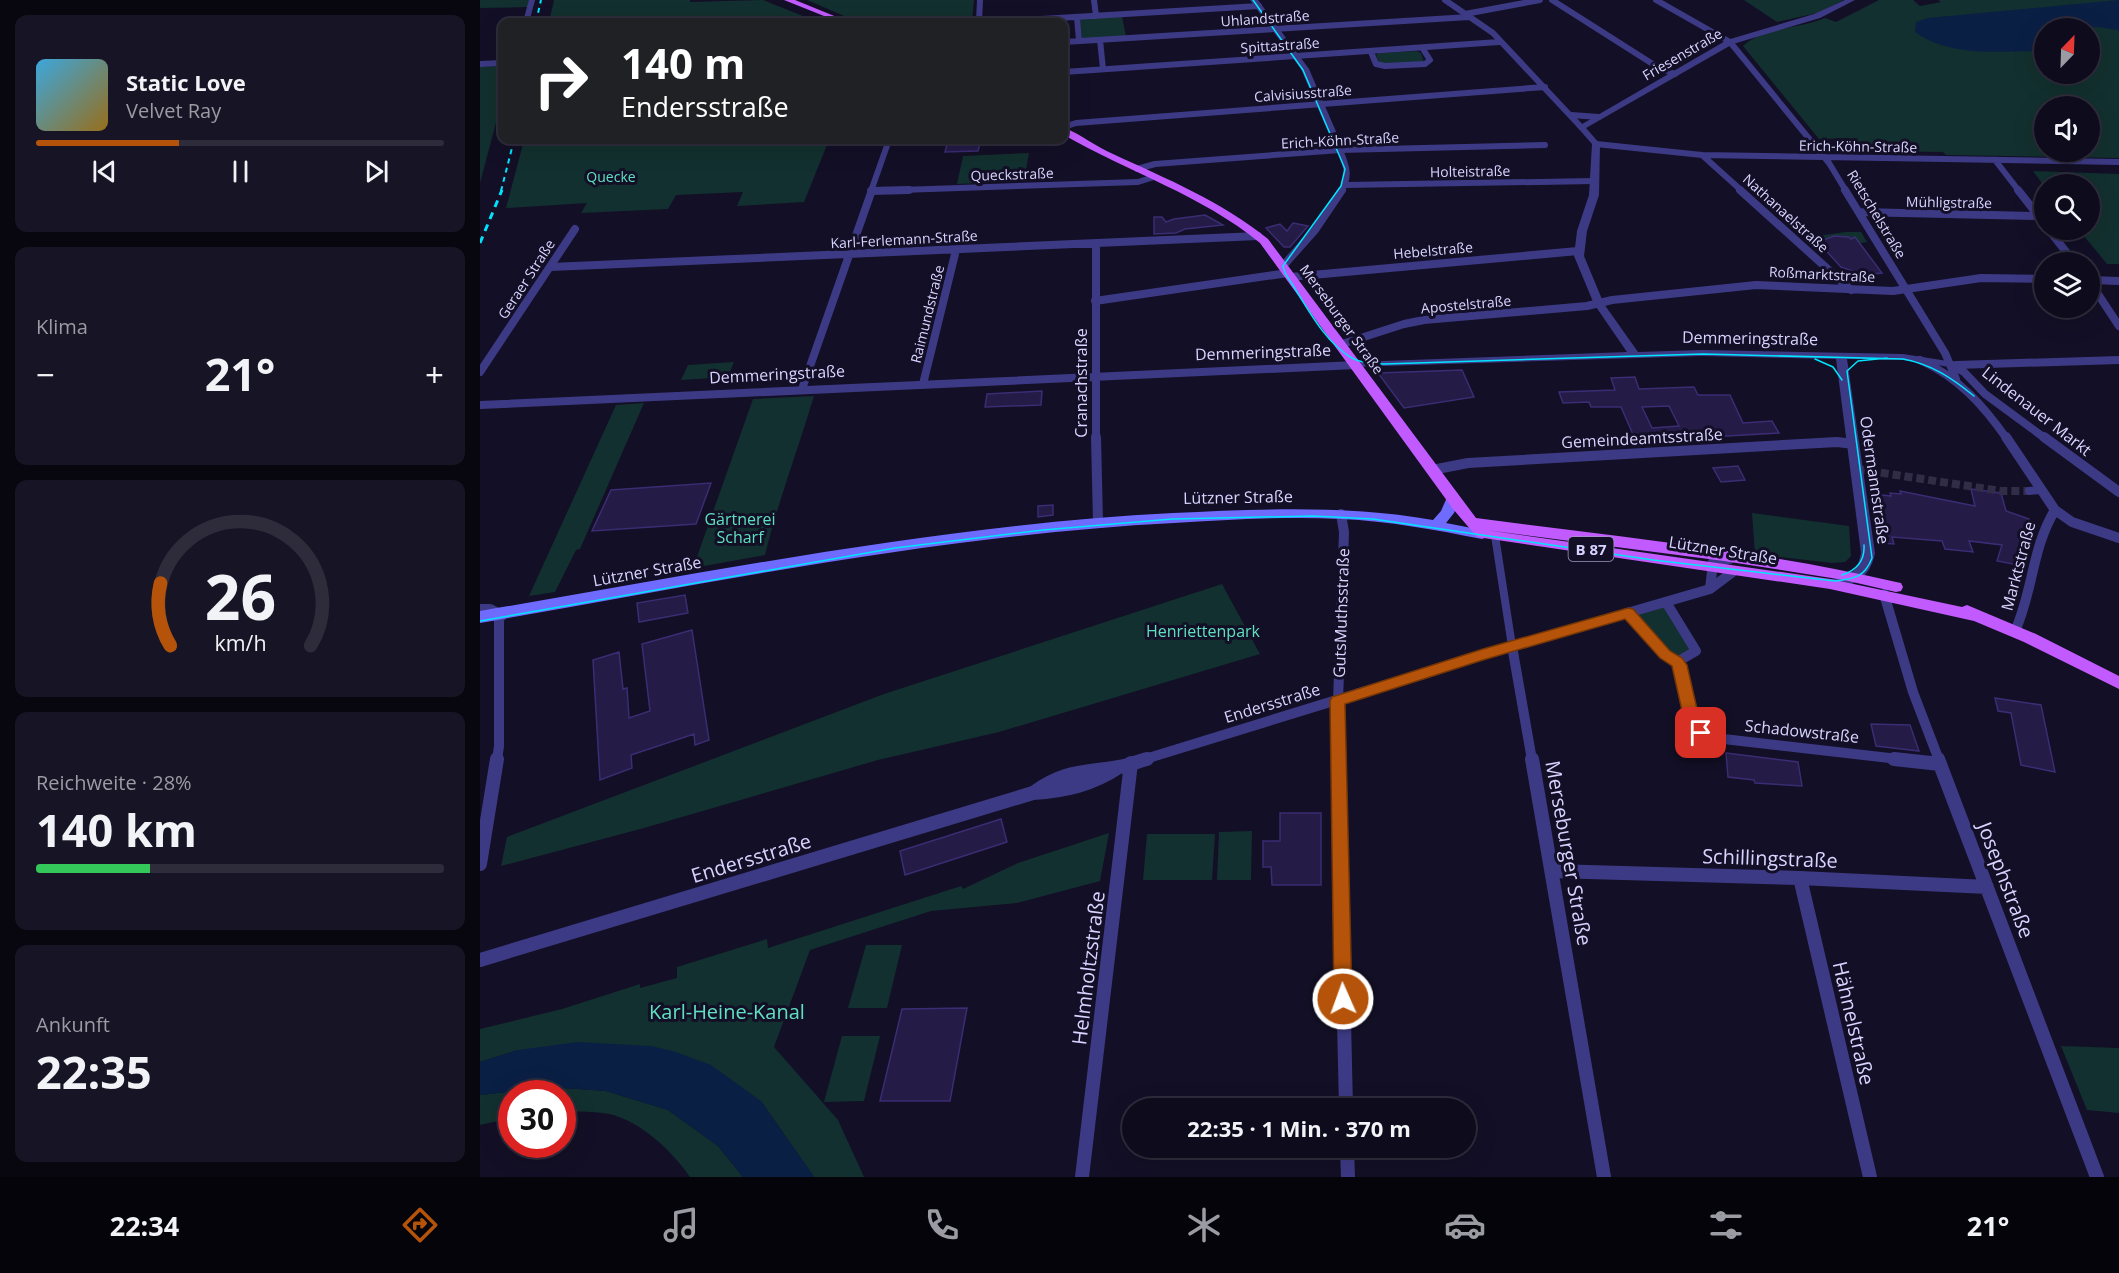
<!DOCTYPE html>
<html lang="de">
<head>
<meta charset="utf-8">
<style>
  :root { --surface:#0e0b1c; --page:#171425; --text:#f1f3f6; --muted:#9b9ba3; --line:#2e2b3b; --accent:#b45309 }
  body { margin:0; font-family:"Open Sans",sans-serif; background:var(--page); color:var(--text); height:100vh; display:flex; flex-direction:column; font-size:22px; white-space:nowrap }
  * { box-sizing:border-box; margin:0 }
  p { font-size:20px; color:var(--muted) }
  .icon { flex:none; width:33px; height:33px; fill:none; stroke:currentColor; stroke-width:2; stroke-linecap:round; stroke-linejoin:round }
  .map { position:relative; flex:1; overflow:hidden }
  .panel { display:flex; flex-direction:column; gap:15px; padding:15px; background:#08060f; width:480px }
  .panel>* { flex:none }
  .banner { position:absolute; left:18px; top:18px; width:570px; height:126px; border-radius:12px; box-shadow:0 6px 24px #0002,0 0 0 2px var(--line); background:#202124; color:#fff; overflow:hidden }
  .needle { width:39px; rotate:23deg }
  .controls { position:absolute; left:1554px; top:18px; display:grid; gap:12px }
  .controls a { display:grid; place-items:center; width:66px; height:66px; border-radius:50%; background:var(--surface); box-shadow:0 6px 24px #0002,0 0 0 2px var(--line); font-size:30px }
  .speed { position:absolute; left:18px; top:1080px; display:flex; gap:12px; font-size:30px; font-weight:700; text-align:center }
  .speed>* { display:grid; place-content:center; width:78px; height:78px; border-radius:50%; background:var(--surface); box-shadow:0 6px 24px #0002,0 0 0 2px var(--line); line-height:1 }
  .speed .limit { border:9px solid #d22; background:#fff; color:#111 }
  .pin { position:absolute; display:grid; place-items:center; width:51px; height:51px; color:#fff; margin:-26px; border-radius:12px; box-shadow:0 3px 9px #0006 }
  .me { position:absolute; width:66px; margin:-33px; rotate:358deg; stroke-linejoin:round; filter:drop-shadow(0 0 4px #0008) }
  .turn { display:flex; align-items:center; gap:21px; height:126px; padding:0 24px; font-size:27px }
  .turn .icon { width:78px; height:78px; stroke-width:2.5 }
  .turn b { display:block; font-size:42px; line-height:51px }
  .big { font-size:45px; font-weight:700; line-height:1.1 }
  .panel .tile { flex:1; display:flex; flex-direction:column; justify-content:center; gap:9px; min-width:0; padding:0 21px; border-radius:12px; background:var(--page) }
  .panel .dial { align-items:center; gap:0 }
  .dial svg { height:156px; overflow:visible; fill:none; stroke:var(--line); stroke-width:7; stroke-linecap:round; text-anchor:middle }
  .dial text { fill:var(--text); stroke:none }
  .song { display:flex; align-items:center; gap:18px }
  .cover { width:72px; height:72px; border-radius:9px; background:linear-gradient(135deg,hsl(200 70% 55%),hsl(40 70% 35%)) }
  .played { height:6px; border-radius:3px; background:linear-gradient(90deg,var(--accent) 35%,var(--line) 35%) }
  .keys { display:flex; justify-content:space-around; direction:ltr }
  .heat { display:flex; justify-content:space-between; align-items:center; font-size:33px; direction:ltr }
  .charge { height:9px; border-radius:4px; background:linear-gradient(90deg,#34c759 28%,var(--line) 0) }
  .trip { position:absolute; left:642px; top:1098px; width:354px; height:60px; border-radius:30px; background:var(--surface); box-shadow:0 6px 24px #0002,0 0 0 2px var(--line); font-weight:700; line-height:60px; text-align:center }
  .dock { display:flex; height:96px; justify-content:space-around; align-items:center; background:#06040b; color:var(--muted) }
  .dock .icon { width:42px; height:42px }
  .dock .on { color:var(--accent) }
  .dock b { font-size:27px; color:var(--text) }
  main { display:flex; flex:1; min-height:0 }
  .map>svg:first-child { display:block }
</style>
</head>
<body>
<main>
<section class="panel">
<div class="tile">
<div class="song"><i class="cover"></i><div><b>Static Love</b><p>Velvet Ray</p></div></div>
<div class="played"></div>
<div class="keys"><svg class="icon" aria-label="previous" viewBox="0 0 24 24"><path d="M18 5L8 12l10 7zM5 5v14"/></svg><svg class="icon" aria-label="pause" viewBox="0 0 24 24"><path d="M8 5v14M16 5v14"/></svg><svg class="icon" aria-label="next" viewBox="0 0 24 24"><path d="M6 5l10 7-10 7zM19 5v14"/></svg></div>
</div>
<div class="tile"><p>Klima</p>
<div class="heat"><a>−</a><b class="big">21°</b><a>+</a></div>
</div>
<div class="tile dial"><svg viewBox="0 0 100 80">
<path d="M14 69A42 42 0 1 1 86 69"/>
<path d="M14 69A42 42 0 0 1 9 37" stroke="#b45309"/>
<text x="50" y="56" font-size="32" font-weight="700">26</text>
<text x="50" y="72" font-size="11">km/h</text>
</svg></div>
<div class="tile"><p>Reichweite · 28%</p><b class="big">140 km</b><div class="charge"></div></div>
<div class="tile"><p>Ankunft</p><b class="big">22:35</b></div>
</section>
<div class="map">
<svg width="1639" height="1177" viewBox="0 0 1639 1177">
  <rect width="100%" height="100%" fill="#130f26"/>
  <path fill="#12302f" fill-rule="evenodd" d="M0,0h49l-1,7 -48,1z
    M74,0h136v2l73,-2 55,22h-269z
    M327,0h167l-2,21 -114,1z
    M1264,0h100l-27,13 -40,9z
    M1399,0h34l7,6 21,-4 -3,-2h181v158l-173,-3 -3,-3 -84,-1 -10,-13 -30,1 -76,-93c20,-19 57,-17 82,-28l11,4zM1564,28h46v46h-46zM1564,106h46v46h-46z
    M642,16l4,21 -44,3 -2,-21z
    M937,51l4,2 3,9 -39,3 -6,-2 -3,-8 3,-2z
    M22,66v34l-22,83v-116z
    M44,140h305l-25,62 -67,4 6,-14 -67,3 -8,14 -87,4 6,-10 -81,5z
    M549,153l-5,28 -67,3 6,-28z
    M1553,171l86,3v90h-12l-28,-34h11v-46l-46,2z
    M1366,232h15l6,10 -7,1c-10,-11 -25,-1 -38,-4l-4,3 11,10 -9,1 -18,-15z
    M254,362l-6,15 -47,3 7,-15z
    M334,396c-16,54 -36,105 -49,159l-72,13 60,-169z
    M164,403l-64,146 -4,1 -21,42 -26,4 87,-191z
    M1272,513l97,13 2,30 -6,6 -13,1 -77,-9z
    M742,584l38,70 -261,78 -121,28 -234,68 -143,38 6,-29 377,-143z
    M1186,602l29,46 -18,14 -49,-49z
    M772,831l-1,49h-34l2,-48z
    M629,833l-9,48 -83,22 -86,8 -121,39 -36,97 64,73 26,57h-50l-53,-76 -243,-51 -38,12v-33l82,-20 78,-25v4l37,-10v-11l90,-28 1,9 193,-62 2,3 55,-26z
    M667,834h68l-3,46h-69z
    M386,945h36l-15,63h-39z
    M362,1036h38l-16,65 -40,1z
    M1581,1046l58,2v65l-32,-3z
    M68,1087l58,4 62,19 50,36 25,31h-53c-18,-26 -49,-56 -81,-63 -14,-3 -31,-2 -46,-3l-1,-17h-50l-1,24 -31,7v-30z"/>
  <path fill="#0a1f44" d="M1639,0v33l-1,-3 -19,-3 -55,1v23c-42,0 -93,7 -129,-19l1,-10 12,-4z
    M98,1042l73,4 22,5 38,14 50,36 53,76h-71l-25,-31 -50,-36 -62,-19 -58,-4 -68,8v-33l38,-12z"/>
  <path fill="#241b47" stroke="#3b2d73" stroke-width="1.5" fill-rule="evenodd" d="M468,140h33l-3,11 -33,1z
    M725,215l18,10 -38,4 -9,4 -22,1v-17h8l4,5 8,-3z
    M813,223l15,3 -18,21h-6l-18,-19 14,-4 7,7z
    M1354,236l15,1 2,2 4,-2 27,36 -34,3 5,-5 -12,-4 -23,-25z
    M982,370l12,27 -70,11 -26,-35z
    M1155,377l4,12 55,-2 4,8h32l13,28 29,-2 7,12 -122,7 3,5 -22,1 -17,-39h-30l-2,-5 -26,1 -4,-11 56,-2 -4,-12zM1189,406l10,20 -27,2 -10,-21z
    M562,391l-1,14 -56,2 2,-13z
    M1258,466l7,14 -24,2 -8,-14z
    M231,483l-15,41 -104,7 19,-41z
    M1491,489l30,4 5,18 23,8 -11,46 -21,-4 5,-16 -33,-4 4,11 -28,-3 -3,-8 -50,-4 2,7 -12,-1 -7,-49 16,2 -1,-3 11,1 -1,-3 75,15z
    M573,505v10l-15,2v-11z
    M205,595l3,18 -49,9 -2,-19z
    M212,630l17,110 -14,5 -1,-11 -63,21 1,13 -32,12 -7,-120 26,-8 4,37 4,-1 2,30 21,-7 -8,-67z
    M1515,698l46,7 14,67 -34,-7 -10,-52 -13,-2z
    M1391,724l39,1 9,26 -43,-5z
    M1246,753l72,9 4,24 -47,-3 -1,-3 -26,-3z
    M800,813h41v72h-49l-1,-18h-8v-26h17z
    M521,819l6,23 -102,33 -5,-24z
    M487,1008l-17,93h-70l22,-92z"/>
  <g fill="none" stroke-linecap="round" stroke-linejoin="round">
    <path stroke="#312d47" stroke-width="8" stroke-dasharray="8 4" stroke-linecap="butt" d="M1377,469l144,22h28"/>
    <path stroke="#3d3a85" stroke-width="8" d="M1549,491l11,-1
      M1015,536l17,110"/>
    <path stroke="#3d3a85" stroke-width="6" d="M614,0l2,16
      M965,0l48,33 88,94
      M1072,0l107,68 16,6
      M1176,0l74,42 99,121 17,28
      M985,14l75,-14
      M597,17l2,24
      M46,22l6,-22
      M499,22l1,-22
      M510,22l269,-16
      M620,40l3,29
      M584,42l405,-25
      M891,52l5,12 9,2 40,-2 5,-4 -7,-11
      M0,64l22,-1
      M584,72l435,-30
      M1091,115l28,2
      M584,127l12,-4 469,-36
      M1116,144l106,11 417,7
      M860,150c6,15 11,26 1,41
      M1222,155l40,36
      M1515,160l24,31
      M657,169l18,-5 185,-14 205,-5
      M865,185l250,-4
      M391,191l267,-9 16,-5
      M391,191l18,-51"/>
    <path stroke="#3d3a85" stroke-width="8" d="M1260,190l111,100
      M1365,190l100,163 11,26
      M1538,190l26,33
      M391,191l38,-1
      M1379,212l180,4
      M1569,230l25,32
      M616,244v195
      M803,266l32,-36 27,-40
      M71,267l707,-31
      M810,277l288,-26
      M1610,280l29,1
      M1610,282l29,44
      M615,301l193,-28
      M859,345l65,-21 20,-4 163,-14 25,-6 144,-15 137,6 88,-13 63,1
      M1440,360c38,17 63,45 87,79
      M1470,364l14,8 21,22 61,45
      M1476,365l163,-5
      M0,372l95,-143
      M443,384l33,-134
      M322,389l70,-199
      M0,405l876,-40"/>
    <path stroke="#3d3a85" stroke-width="10" d="M616,437l2,85
      M1526,437l49,73 17,12 47,16
      M1564,437l75,55
      M952,470l36,-7 369,-21 17,2
      M1230,589l3,-27 17,-3
      M1404,594l29,98 26,68
      M1186,602l30,49 -19,11
      M0,609h10l12,6 -3,4v127l-2,14
      M1148,613l37,42 12,7 5,7 10,55 9,9 14,5 192,22
      M1535,631c18,-39 17,-84 40,-121
      M1032,646l20,114
      M662,760l341,-105 227,-66 24,-18
      M858,760v-59l6,-169 -3,-18"/>
    <path stroke="#3d3a85" stroke-width="14" d="M858,759l8,349
      M1052,759l72,418
      M1414,759l46,5
      M1458,759l159,418
      M553,793c31,-23 50,-20 86,-26 9,-1 19,-6 28,-8
      M0,864l17,-105
      M1073,871l247,7 187,9
      M1320,878l70,299
      M0,960l553,-167c32,-2 59,-8 86,-26
      M867,1148l1,29
      M602,1177l49,-414"/>
    <path fill="#3d3a85" fill-rule="evenodd" d="M770,0h8l51,69 35,81 -1,2 -7,-2 -35,-81z
      M1365,0h10l-35,18 -87,26 -147,84 14,16 -1,51 -12,36 -3,25 20,48 34,48 64,-2 201,4 51,8 2,2 -6,3 -47,-7 -56,-1 28,194c-5,25 -21,34 -45,36l-7,-5 2,-3c21,-6 31,-3 36,-28l-25,-194 -134,-3 -350,11v-4l4,-1 271,-10 -33,-48 -20,-48 3,-25 12,-36 3,-51 -15,-17 150,-87 87,-26z"/>
    <path fill="#6f6bff" fill-rule="evenodd" d="M973,493l7,5 -6,15 -8,10 41,8 2,3 -2,3 -5,2c-46,-9 -94,-18 -141,-20 -55,-3 -112,1 -167,4 -234,12 -464,60 -694,100v-12c230,-39 460,-86 693,-98 87,-4 174,-8 260,7l8,-9 7,-16z"/>
    <path fill="#c25bff" fill-rule="evenodd" d="M304,0h11l54,22h-10z
      M584,128c17,6 32,19 49,26 54,25 108,47 155,85l208,279c140,19 282,32 420,64l5,1 2,4 -2,4 -5,1 -52,-12 -120,-19 -238,-31 344,49 132,28 5,-2 69,29 83,42v13l-95,-47 -50,-21 -144,-32 -353,-52 -24,-28 -193,-266c-58,-48 -132,-71 -196,-108z"/>
    <path stroke="#00e5ff" stroke-width="1.5" d="M773,0l50,70 42,99 -4,17 -58,80 2,7c19,28 37,68 67,85 9,5 21,6 32,6l319,-10 200,5c28,5 49,19 71,37
      M1335,359l18,8 9,13
      M1362,575c15,-5 23,-14 22,-30
      M0,621l415,-73 148,-18 129,-11 141,-3 60,3 280,41 182,21c19,-2 30,-4 37,-23l-25,-187 11,-10 29,-3"/>
    <path stroke="#00e5ff" stroke-width="2" stroke-dasharray="5 4.5" stroke-linecap="butt" d="M56,22l5,-22
      M21,191l13,-51"/>
    <path stroke="#00e5ff" stroke-width="3" stroke-dasharray="7 6" stroke-linecap="butt" d="M0,243l22,-53"/>
  </g>
  <path fill="#b45309" stroke="#753606" stroke-width="1.5" d="M1148,608l5,1 37,42 12,7 5,7 13,57 9,11 -2,4h-11l-11,-13 -13,-58 -12,-8 -35,-39 -142,41 -138,44 7,295 -3,6 -6,3 -7,-3 -2,-6 -4,-298 2,-4 151,-48z"/>
  <g text-anchor="middle" dominant-baseline="central" stroke-width="6" stroke-linejoin="round" paint-order="stroke">
    <g font-size="14" fill="#d9d4ff" stroke="#130f26">
      <text transform="translate(785 18) rotate(-4)">Uhlandstraße</text>
      <text transform="translate(800 45) rotate(-4)">Spittastraße</text>
      <text transform="translate(1202 54) rotate(-30)">Friesenstraße</text>
      <text transform="translate(823 93) rotate(-4)">Calvisiusstraße</text>
      <text transform="translate(860 140) rotate(-3)">Erich-Köhn-Straße</text>
      <text transform="translate(1378 146) rotate(1)">Erich-Köhn-Straße</text>
      <text transform="translate(990 171) rotate(-1)">Holteistraße</text>
      <text transform="translate(532 174) rotate(-2)">Queckstraße</text>
      <text transform="translate(1469 202) rotate(1)">Mühligstraße</text>
      <text transform="translate(1306 213) rotate(42)">Nathanaelstraße</text>
      <text transform="translate(1397 214) rotate(59)">Rietschelstraße</text>
      <text transform="translate(424 239) rotate(-3)">Karl-Ferlemann-Straße</text>
      <text transform="translate(953 250) rotate(-5)">Hebelstraße</text>
      <text transform="translate(1342 274) rotate(3)">Roßmarktstraße</text>
      <text transform="translate(46 279) rotate(-57)">Geraer Straße</text>
      <text transform="translate(986 304) rotate(-5)">Apostelstraße</text>
      <text transform="translate(447 314) rotate(-76)">Raimundstraße</text>
      <text transform="translate(862 319) rotate(54)">Merseburger Straße</text>
    </g>
    <g font-size="14" fill="#5fe0c0" stroke="#130f26">
      <text x="131" y="176">Quecke</text>
    </g>
    <rect fill="#130f26" stroke="#9e99be" stroke-width="1.5" x="1088.5" y="537" width="45" height="24" rx="4.5"/>
    <g font-size="15" font-weight="bold" fill="#d9d4ff">
      <text x="1111" y="549">B 87</text>
    </g>
    <g font-size="16" fill="#d9d4ff" stroke="#130f26">
      <text transform="translate(1270 338) rotate(1)">Demmeringstraße</text>
      <text transform="translate(783 352) rotate(-2)">Demmeringstraße</text>
      <text transform="translate(297 374) rotate(-3)">Demmeringstraße</text>
      <text transform="translate(601 383) rotate(-90)">Cranachstraße</text>
      <text transform="translate(1557 411) rotate(38)">Lindenauer Markt</text>
      <text transform="translate(1162 438) rotate(-3)">Gemeindeamtsstraße</text>
      <text transform="translate(1395 480) rotate(82)">Odermannstraße</text>
      <text transform="translate(758 497) rotate(-1)">Lützner Straße</text>
      <text transform="translate(1243 550) rotate(9)">Lützner Straße</text>
      <text transform="translate(1538 566) rotate(-75)">Marktstraße</text>
      <text transform="translate(167 571) rotate(-10)">Lützner Straße</text>
      <text transform="translate(861 613) rotate(-88)">GutsMuthsstraße</text>
      <text transform="translate(792 703) rotate(-17)">Endersstraße</text>
      <text transform="translate(1322 731) rotate(6)">Schadowstraße</text>
    </g>
    <g font-size="16" fill="#5fe0c0" stroke="#130f26">
      <text x="260" y="519">Gärtnerei<tspan x="260" dy="18">Scharf</tspan></text>
      <text x="723" y="631">Henriettenpark</text>
    </g>
    <g font-size="20" fill="#d9d4ff" stroke="#130f26">
      <text transform="translate(1089 853) rotate(80)">Merseburger Straße</text>
      <text transform="translate(271 858) rotate(-17)">Endersstraße</text>
      <text transform="translate(1290 858) rotate(2)">Schillingstraße</text>
      <text transform="translate(1526 880) rotate(69)">Josephstraße</text>
      <text transform="translate(608 968) rotate(-83)">Helmholtzstraße</text>
      <text transform="translate(1374 1023) rotate(77)">Hähnelstraße</text>
    </g>
    <g font-size="20" fill="#5fe0c0" stroke="#130f26">
      <text x="247" y="1011">Karl-Heine-Kanal</text>
    </g>
  </g>
</svg>
<div class="controls">
<a><svg class="needle" viewBox="-14 -14 28 28"><path d="M0-13l5 13h-10z" fill="#e53935"/><path d="M0 13l5-13h-10z" fill="#9b9ba3"/></svg></a>
<a><svg class="icon" aria-label="sound" viewBox="0 0 24 24"><path d="M4 9h4l5-4v14l-5-4H4zM17 9q2 3 0 6"/></svg></a>
<a><svg class="icon" aria-label="search" viewBox="0 0 24 24"><circle cx="10" cy="10" r="6"/><path d="M15 15l6 6"/></svg></a>
<a><svg class="icon" aria-label="layers" viewBox="0 0 24 24"><path d="M12 4l9 5-9 5-9-5zM3 14l9 5 9-5"/></svg></a>
</div>
<div class="speed"><div class="limit">30</div></div>
<div class="pin" style="left:1221px;top:733px;background:#d93025"><svg class="icon" aria-label="arrive" viewBox="0 0 24 24"><path d="M6 21V4h12l-3 4 3 4H6"/></svg></div>
<svg class="me" style="left:863px;top:999px" viewBox="-20 -20 40 40"><circle r="17" fill="#b45309" stroke="#fff" stroke-width="3"/><path d="M0-11L8 9 0 5-8 9z" fill="#fff"/></svg>
<div class="trip">22:35 · 1 Min. · 370 m</div>
<div class="banner">
<div class="turn"><svg class="icon" aria-label="right" viewBox="0 0 24 24"><path d="M7 20v-9h11M14 6l5 5-5 5"/></svg><div><b>140 m</b>Endersstraße</div></div>
</div>
</div>
</main>
<nav class="dock">
<b>22:34</b>
<svg class="icon on" aria-label="directions" viewBox="0 0 24 24"><path d="M12 3l9 9-9 9-9-9zM9 14v-3h6M13 9l2 2-2 2"/></svg>
<svg class="icon" aria-label="music" viewBox="0 0 24 24"><path d="M9 18V5l10-2v13"/><circle cx="6" cy="18" r="3"/><circle cx="16" cy="16" r="3"/></svg>
<svg class="icon" aria-label="phone" viewBox="0 0 24 24"><path d="M5 4h4l2 5-3 2q2 4 5 5l2-3 5 2v4C11 20 4 13 5 4z"/></svg>
<svg class="icon" aria-label="climate" viewBox="0 0 24 24"><path d="M12 3v18M4 7l16 10M4 17L20 7"/></svg>
<svg class="icon" aria-label="car" viewBox="0 0 24 24"><path d="M5 17H2v-5l4-1 3-4h7l3 4 3 1v5h-3M9 17h6M6 11h13"/><circle cx="7" cy="17" r="2"/><circle cx="17" cy="17" r="2"/></svg>
<svg class="icon" aria-label="filters" viewBox="0 0 24 24"><path d="M4 7h16M4 17h16"/><circle cx="9" cy="7" r="2"/><circle cx="15" cy="17" r="2"/></svg>
<b>21°</b>
</nav>
</body>
</html>
